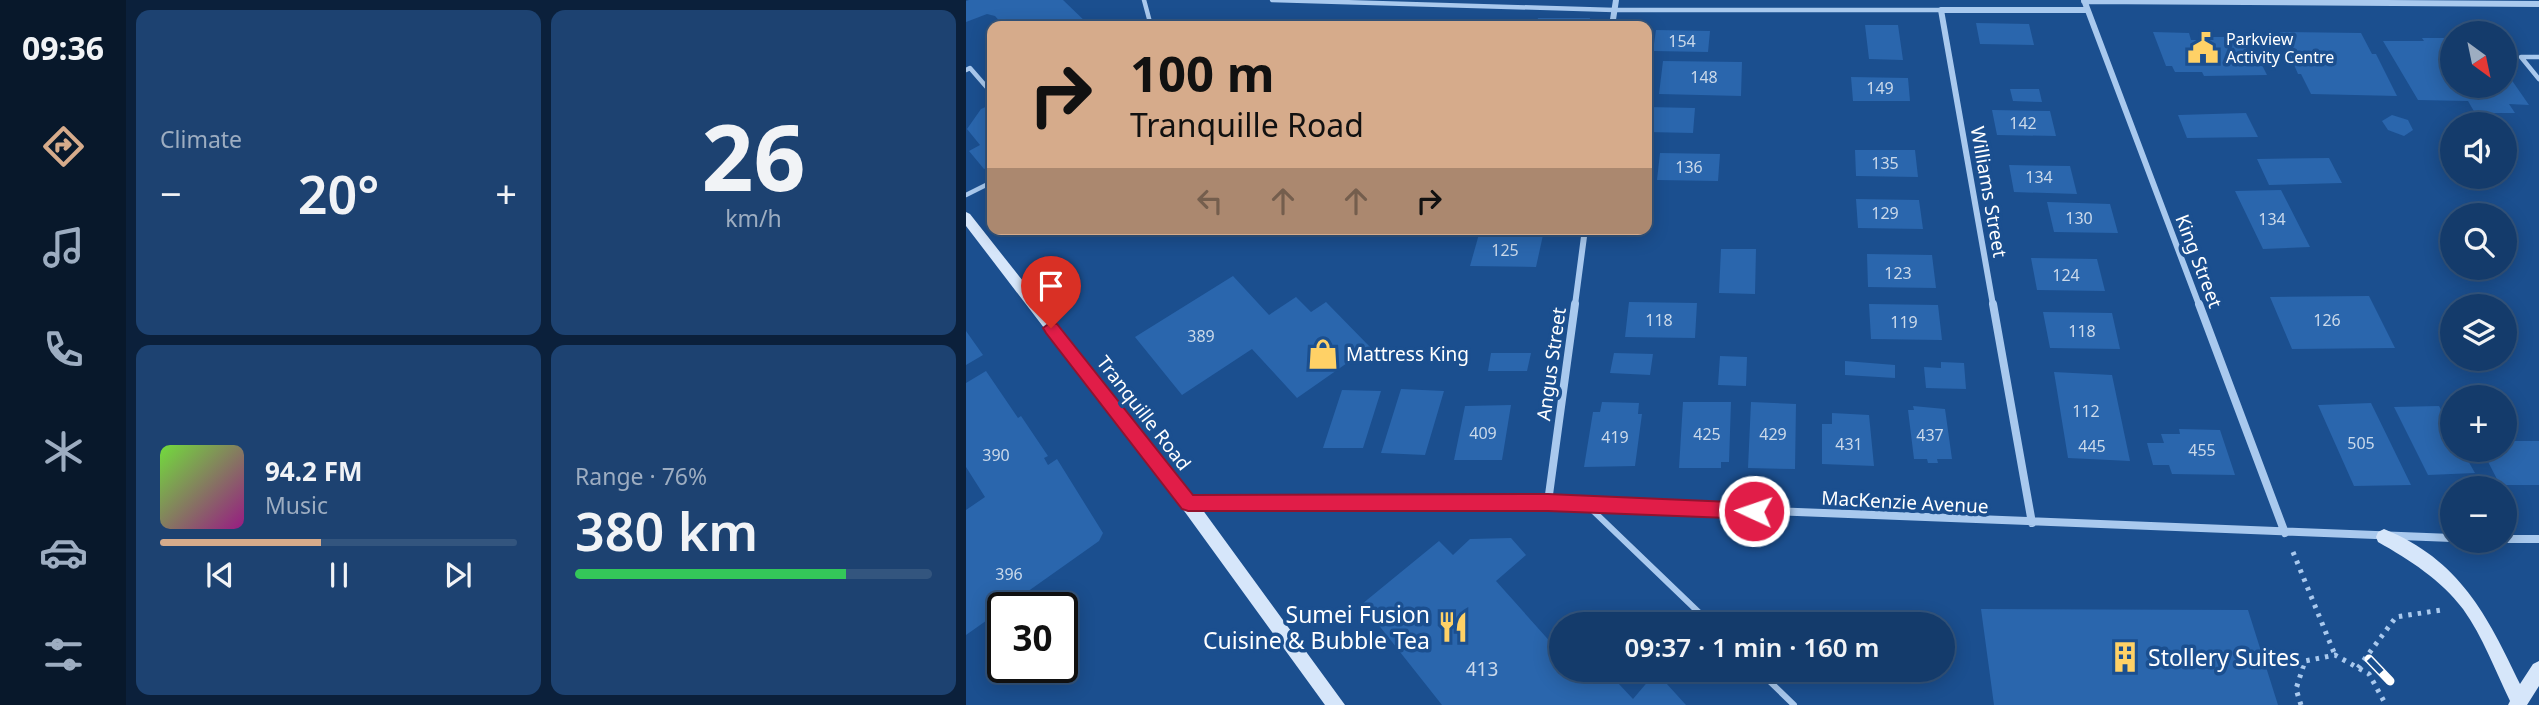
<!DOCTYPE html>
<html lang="en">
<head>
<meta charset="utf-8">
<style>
  :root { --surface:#143b6b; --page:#1d4271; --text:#f1f3f6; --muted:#9dadc1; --line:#33557e; --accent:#d6ab8b }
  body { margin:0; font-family:"Noto Sans",sans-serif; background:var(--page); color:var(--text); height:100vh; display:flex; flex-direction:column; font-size:26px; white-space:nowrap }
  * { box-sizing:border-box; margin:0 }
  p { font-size:23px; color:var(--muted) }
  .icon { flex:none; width:38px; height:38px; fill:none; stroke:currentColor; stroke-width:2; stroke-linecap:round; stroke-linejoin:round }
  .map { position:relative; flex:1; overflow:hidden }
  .drawer { display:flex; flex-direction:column; gap:10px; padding:10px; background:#0b203b; width:840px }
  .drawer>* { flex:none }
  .top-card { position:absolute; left:21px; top:21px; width:665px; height:214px; border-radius:14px; box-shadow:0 4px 18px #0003,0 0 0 2px var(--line); background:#d6ab8b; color:#111; overflow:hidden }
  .needle { width:46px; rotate:147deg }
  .fabs { position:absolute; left:1474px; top:21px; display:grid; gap:14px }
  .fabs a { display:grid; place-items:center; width:77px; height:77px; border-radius:50%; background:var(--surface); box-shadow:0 4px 18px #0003,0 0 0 2px var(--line); font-size:35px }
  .speed { position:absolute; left:21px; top:592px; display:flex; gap:14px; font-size:35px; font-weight:700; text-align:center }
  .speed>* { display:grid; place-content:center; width:91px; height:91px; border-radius:50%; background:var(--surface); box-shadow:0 4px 18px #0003,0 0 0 2px var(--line); line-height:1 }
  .speed .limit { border:4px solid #111; border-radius:10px; background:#fff; color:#111 }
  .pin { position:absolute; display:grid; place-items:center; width:60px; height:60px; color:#fff; margin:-72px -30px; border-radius:50% 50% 50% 0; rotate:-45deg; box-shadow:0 0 7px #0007 }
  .pin .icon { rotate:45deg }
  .me { position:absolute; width:77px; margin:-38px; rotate:273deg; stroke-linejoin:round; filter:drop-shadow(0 0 5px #0008) }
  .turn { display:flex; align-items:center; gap:24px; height:147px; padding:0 28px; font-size:32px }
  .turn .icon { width:91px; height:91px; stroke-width:2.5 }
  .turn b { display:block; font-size:49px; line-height:60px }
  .lanes { display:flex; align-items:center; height:66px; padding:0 28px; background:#0003; justify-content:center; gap:35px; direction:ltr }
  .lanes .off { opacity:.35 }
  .big { font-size:52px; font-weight:600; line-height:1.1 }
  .drawer .widget { flex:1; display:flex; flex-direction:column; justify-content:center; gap:10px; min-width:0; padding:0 24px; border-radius:14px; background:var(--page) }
  .drawer .dial { align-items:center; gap:0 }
  .dial b { font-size:91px; line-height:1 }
  .song { display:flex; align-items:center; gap:21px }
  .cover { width:84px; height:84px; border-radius:10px; background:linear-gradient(135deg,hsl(100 70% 55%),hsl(310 70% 35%)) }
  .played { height:7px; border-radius:4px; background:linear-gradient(90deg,var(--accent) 45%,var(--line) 45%) }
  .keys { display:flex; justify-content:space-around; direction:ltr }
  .heat { display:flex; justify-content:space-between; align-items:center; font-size:38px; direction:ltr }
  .charge { height:10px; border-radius:5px; background:linear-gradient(90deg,#34c759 76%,var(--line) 0) }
  .drawer .tiles { flex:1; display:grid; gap:10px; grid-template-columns:repeat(2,1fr) }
  .trip { position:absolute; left:583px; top:612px; width:406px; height:70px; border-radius:35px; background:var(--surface); box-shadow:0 4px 18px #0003,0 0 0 2px var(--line); font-weight:600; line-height:70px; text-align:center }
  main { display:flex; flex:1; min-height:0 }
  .menu { display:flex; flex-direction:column; width:126px; justify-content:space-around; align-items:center; background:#08182b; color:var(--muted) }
  .menu .icon { width:49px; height:49px }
  .menu .current { color:var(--accent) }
  .menu b { font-size:32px; color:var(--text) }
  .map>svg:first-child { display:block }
</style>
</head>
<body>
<main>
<nav class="menu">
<b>09:36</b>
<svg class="icon current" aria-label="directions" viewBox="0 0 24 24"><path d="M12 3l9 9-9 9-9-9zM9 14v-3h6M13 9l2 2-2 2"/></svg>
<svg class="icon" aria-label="music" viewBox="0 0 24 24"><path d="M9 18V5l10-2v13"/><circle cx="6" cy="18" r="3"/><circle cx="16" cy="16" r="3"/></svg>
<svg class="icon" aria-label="phone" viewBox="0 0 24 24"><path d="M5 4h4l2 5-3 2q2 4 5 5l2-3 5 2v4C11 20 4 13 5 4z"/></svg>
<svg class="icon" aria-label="climate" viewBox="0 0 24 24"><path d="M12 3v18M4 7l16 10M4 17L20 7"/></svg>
<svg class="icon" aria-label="car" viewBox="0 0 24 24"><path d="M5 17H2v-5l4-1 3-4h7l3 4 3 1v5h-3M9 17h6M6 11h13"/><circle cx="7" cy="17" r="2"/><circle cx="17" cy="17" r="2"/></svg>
<svg class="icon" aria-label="filters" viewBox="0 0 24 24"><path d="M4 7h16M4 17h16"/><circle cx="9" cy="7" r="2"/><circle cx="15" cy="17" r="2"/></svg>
</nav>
<section class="drawer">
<div class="tiles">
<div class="widget"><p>Climate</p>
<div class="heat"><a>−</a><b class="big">20°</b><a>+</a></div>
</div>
<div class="widget dial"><b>26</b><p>km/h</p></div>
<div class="widget">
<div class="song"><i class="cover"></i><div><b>94.2 FM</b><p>Music</p></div></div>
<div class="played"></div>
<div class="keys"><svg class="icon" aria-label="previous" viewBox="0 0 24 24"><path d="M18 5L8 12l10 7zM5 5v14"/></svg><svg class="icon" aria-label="pause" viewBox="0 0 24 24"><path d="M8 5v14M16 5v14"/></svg><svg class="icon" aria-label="next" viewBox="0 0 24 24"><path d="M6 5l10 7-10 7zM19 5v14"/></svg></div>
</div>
<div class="widget"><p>Range · 76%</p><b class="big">380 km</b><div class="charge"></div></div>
</div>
</section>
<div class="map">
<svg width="1573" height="705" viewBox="0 0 1573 705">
  <rect width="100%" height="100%" fill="#1b4f8f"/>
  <path fill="#2a66ad" d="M3,0h94l27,26h-86l-9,-10 -8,-2 -21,8v-21z
    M572,18h52l-1,8h-53z
    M1010,23l53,1 5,21 -54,-1z
    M899,25h33l5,35 -34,-1z
    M690,30l54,1 -2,21 -55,-1z
    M1187,32l36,1 2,7h14l-1,-3h37l9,19 7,-1 10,20 -63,1 -2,-4h-27l-3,-6h-6z
    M1314,32l81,1 11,21h4l21,42 -86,-2 -10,-20h-3z
    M1456,38h30v48h52v-17l25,36 -20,-1 6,9h-40l-7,-12 -50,-1 -35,-59h41z
    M697,61l79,1 -1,34 -82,-2z
    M885,77l57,1 2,23h-57z
    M1044,89h29l3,13 -29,-1z
    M26,104v61l-8,4 -15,-18 11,-6 -13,-16 14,-20z
    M681,107l48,1 -2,25 -46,-1z
    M1026,110l58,1 6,25 -59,-1z
    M1280,113l12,24 -71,1 -9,-23z
    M1426,115l16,5 5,10 -9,6 -16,-6 -6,-9z
    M889,150h60l3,27 -62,-1z
    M694,153l60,1 -2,27 -61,-1z
    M1363,158l13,25 -73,2 -12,-26z
    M1043,165l61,1 7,28 -63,-2z
    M1315,190l29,57 -47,2 -28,-58z
    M890,199l63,1 4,29 -65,-1z
    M1081,202l63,2 8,29 -64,-1z
    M513,234l64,1 -7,32 -66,-1z
    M755,249h35l-1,45 -36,-1z
    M901,254l65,1 4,33 -68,-1z
    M1065,258l66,1 8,32 -68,-1z
    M267,276l36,39 27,-18 15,15 15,-10 44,45 -73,51 -45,-49 -70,46 -47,-58z
    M1403,296l26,52 -103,1 -22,-52z
    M663,302l68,1 -2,35 -70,-1z
    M903,304l69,1 4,35 -71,-1z
    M1077,312l69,1 8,36 -70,-1z
    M0,331l17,24 -17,10z
    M525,353h40l-4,18h-39z
    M648,353l39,1 -3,21 -40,-2z
    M754,356l27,1 -1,29 -28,-1z
    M879,361l50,4v13l-50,-3z
    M975,362l23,1 2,26 -40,-1 -2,-21 17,1z
    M20,371l32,47 3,-2 27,40 -4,2 4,7 9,-6 46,74 -4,8 -133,94v-125l19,-13 -19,-30v-84z
    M1088,372l58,3 18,86 -62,-3z
    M435,389l43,2 -19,64 -44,-2z
    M376,390l39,1 -18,57h-40z
    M636,402l37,1 -1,11h4l-7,52 -51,1 9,-55h7z
    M717,402h48l-2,60h-8v6h-42z
    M785,402l45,2 -1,65 -47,-1z
    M1405,403l40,82 -57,1 -36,-81z
    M545,405l-9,55h-48l11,-54z
    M947,406l32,3 7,50h-15l1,4h-10l-1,-4h-13l-6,-49h6z
    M1473,406l13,24v20h10l13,23 -47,2 -34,-68z
    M866,413l37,2 5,51 -52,-2v-40h10z
    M1213,429l41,1 15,45 -63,-1 -3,-9h-16l-6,-22h17l-3,-9h19z
    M1538,441h35v44h-39l-18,-35h22z
    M545,538l15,17 -30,26 58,65 7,-6v30h61l4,5 -8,8 15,16 23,-27 30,33h-244l-80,-101 77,-63 14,14 17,-16z
    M1015,609l267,1 30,95h-284z"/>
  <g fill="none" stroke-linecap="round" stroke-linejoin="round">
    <path stroke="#a9c9ee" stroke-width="5" stroke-dasharray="3.5 6" stroke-linecap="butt" d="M1327,552l42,103
      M1392,668l38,-51 45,-7
      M1335,705l-5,-16 9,-28 30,-6 34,19 17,31"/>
    <path stroke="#a9c9ee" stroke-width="4.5" d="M178,0l7,26
      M306,0l342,10h327
      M1573,57h-18l18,22
      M0,70l4,-2 20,23
      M0,195l26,-13"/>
    <path stroke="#a9c9ee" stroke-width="6" d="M620,504l126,121
      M792,670l36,35"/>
    <path stroke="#a9c9ee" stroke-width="6" d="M1118,0l115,305
      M1118,1l455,3
      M646,26l4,-26
      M609,305l10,-76
      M1027,305l-52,-295h146"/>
    <path stroke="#a9c9ee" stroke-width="8" d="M1027,304l39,219
      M1233,304l86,229
      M582,502l27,-198
      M223,503l359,-1 904,36
      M1538,539h35"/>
    <path fill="#d6e6fa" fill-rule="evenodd" d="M0,212l4,2 224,284 151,207h-20l-143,-197 -216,-282z
      M1418,529c76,31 103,86 136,155l13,-20 6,-3v25l-12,19h-19l2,-4c-15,-31 -27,-64 -47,-92 -22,-29 -53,-49 -85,-67l-2,-5 2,-5z"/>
    <defs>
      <path id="rail" d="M1403,659l21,22"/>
    </defs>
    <use href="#rail" stroke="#fff" stroke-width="9"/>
    <use href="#rail" stroke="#1b4f8f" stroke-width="6" stroke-dasharray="18" stroke-linecap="butt"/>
  </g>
  <path fill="#e11d48" stroke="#92132f" stroke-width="2" d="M85,322l6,2 136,171 355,-1 206,9 6,2 3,6 -3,6 -6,2 -206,-8h-360l-6,-2 -136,-176 -3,-5z"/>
  <defs>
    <symbol id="civic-bare" viewBox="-9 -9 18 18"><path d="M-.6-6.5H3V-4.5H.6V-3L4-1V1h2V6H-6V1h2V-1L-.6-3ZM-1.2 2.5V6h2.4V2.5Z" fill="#ffd166" stroke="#1b4f8f" stroke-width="2.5" paint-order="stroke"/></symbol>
    <symbol id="shop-bare" viewBox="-9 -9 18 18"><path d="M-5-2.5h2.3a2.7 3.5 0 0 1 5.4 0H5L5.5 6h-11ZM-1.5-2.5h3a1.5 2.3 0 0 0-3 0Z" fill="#ffd166" stroke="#1b4f8f" stroke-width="2.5" paint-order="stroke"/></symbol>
    <symbol id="restaurant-bare" viewBox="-9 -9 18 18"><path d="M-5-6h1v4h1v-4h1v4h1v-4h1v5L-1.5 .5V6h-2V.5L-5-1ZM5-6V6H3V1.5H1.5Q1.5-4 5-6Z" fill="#ffd166" stroke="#1b4f8f" stroke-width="2.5" paint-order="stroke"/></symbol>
    <symbol id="building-bare" viewBox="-9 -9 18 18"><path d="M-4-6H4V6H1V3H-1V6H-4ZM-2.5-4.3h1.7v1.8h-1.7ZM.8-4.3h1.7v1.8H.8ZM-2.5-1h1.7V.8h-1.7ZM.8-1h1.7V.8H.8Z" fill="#ffd166" stroke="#1b4f8f" stroke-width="2.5" paint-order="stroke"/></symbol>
  </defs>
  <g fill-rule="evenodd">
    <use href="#civic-bare" x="1215" y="26" width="44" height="44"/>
    <use href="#shop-bare" x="335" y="332" width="44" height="44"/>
    <use href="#restaurant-bare" x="465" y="605" width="44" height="44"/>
    <use href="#building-bare" x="1137" y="635" width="44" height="44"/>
  </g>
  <g text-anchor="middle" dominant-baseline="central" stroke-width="7" stroke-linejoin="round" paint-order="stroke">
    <g font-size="16" fill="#fff" stroke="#1b4f8f" text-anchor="start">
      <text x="1260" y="39">Parkview<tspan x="1260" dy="18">Activity Centre</tspan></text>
    </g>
    <g font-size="16" fill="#cad9ea">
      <text x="716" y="41">154</text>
      <text x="738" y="77">148</text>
      <text x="914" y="88">149</text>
      <text x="1057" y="123">142</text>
      <text x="919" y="163">135</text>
      <text x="723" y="167">136</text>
      <text x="1073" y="177">134</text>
      <text x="919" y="213">129</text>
      <text x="1113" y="218">130</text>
      <text x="1306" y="219">134</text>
      <text x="539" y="250">125</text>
      <text x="932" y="273">123</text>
      <text x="1100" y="275">124</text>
      <text x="693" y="320">118</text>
      <text x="1361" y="320">126</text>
      <text x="938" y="322">119</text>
      <text x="1116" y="331">118</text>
      <text x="235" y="336">389</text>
      <text x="1120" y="411">112</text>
      <text x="517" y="433">409</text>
      <text x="741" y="434">425</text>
      <text x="807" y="434">429</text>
      <text x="964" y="435">437</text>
      <text x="649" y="437">419</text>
      <text x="1395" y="443">505</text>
      <text x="883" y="444">431</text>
      <text x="1126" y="446">445</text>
      <text x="1236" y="450">455</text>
      <text x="30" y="455">390</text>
      <text x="43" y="574">396</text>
    </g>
    <g font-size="19" fill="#fff" stroke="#1b4f8f">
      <text transform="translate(1023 192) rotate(80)">Williams Street</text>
      <text transform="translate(1233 261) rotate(69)">King Street</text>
      <text transform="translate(585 364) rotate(-82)">Angus Street</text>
      <text transform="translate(178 413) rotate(52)">Tranquille Road</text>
      <text transform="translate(939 502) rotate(3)">MacKenzie Avenue</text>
    </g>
    <g font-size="19" fill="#fff" stroke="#1b4f8f" text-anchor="start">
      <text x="380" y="354">Mattress King</text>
    </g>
    <g font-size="19" fill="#cad9ea">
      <text x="516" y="669">413</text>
    </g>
    <g font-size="23" fill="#fff" stroke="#1b4f8f" text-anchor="end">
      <text x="464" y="614">Sumei Fusion<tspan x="464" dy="26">Cuisine &amp; Bubble Tea</tspan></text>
      <text x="1182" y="657" text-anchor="start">Stollery Suites</text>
    </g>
  </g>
</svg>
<div class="fabs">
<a><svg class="needle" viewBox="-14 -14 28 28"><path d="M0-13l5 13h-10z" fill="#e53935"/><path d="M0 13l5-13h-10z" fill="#9dadc1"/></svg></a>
<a><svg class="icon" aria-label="sound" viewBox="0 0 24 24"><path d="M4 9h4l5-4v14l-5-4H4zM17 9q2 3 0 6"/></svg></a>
<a><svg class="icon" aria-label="search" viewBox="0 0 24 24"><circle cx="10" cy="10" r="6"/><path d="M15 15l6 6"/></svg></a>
<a><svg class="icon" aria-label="layers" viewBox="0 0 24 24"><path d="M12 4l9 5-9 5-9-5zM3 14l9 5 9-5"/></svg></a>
<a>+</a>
<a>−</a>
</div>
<div class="speed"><div class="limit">30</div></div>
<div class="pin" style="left:85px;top:328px;background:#d93025"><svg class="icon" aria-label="arrive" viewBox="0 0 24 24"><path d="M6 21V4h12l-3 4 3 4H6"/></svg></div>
<svg class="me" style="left:788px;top:511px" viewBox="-20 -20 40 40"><circle r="17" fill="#e11d48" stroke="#fff" stroke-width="3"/><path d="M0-11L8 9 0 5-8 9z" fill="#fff"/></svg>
<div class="trip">09:37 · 1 min · 160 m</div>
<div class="top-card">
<div class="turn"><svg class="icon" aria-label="right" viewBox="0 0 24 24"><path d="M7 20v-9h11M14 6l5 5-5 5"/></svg><div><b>100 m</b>Tranquille Road</div></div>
<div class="lanes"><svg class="icon off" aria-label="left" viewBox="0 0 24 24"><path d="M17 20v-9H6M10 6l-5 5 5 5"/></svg><svg class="icon off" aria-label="ahead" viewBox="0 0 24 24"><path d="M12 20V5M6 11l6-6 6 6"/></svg><svg class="icon off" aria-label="ahead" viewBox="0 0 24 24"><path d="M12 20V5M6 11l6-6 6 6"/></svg><svg class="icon" aria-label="right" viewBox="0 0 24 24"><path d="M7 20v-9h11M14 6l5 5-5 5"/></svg></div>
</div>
</div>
</main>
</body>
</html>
